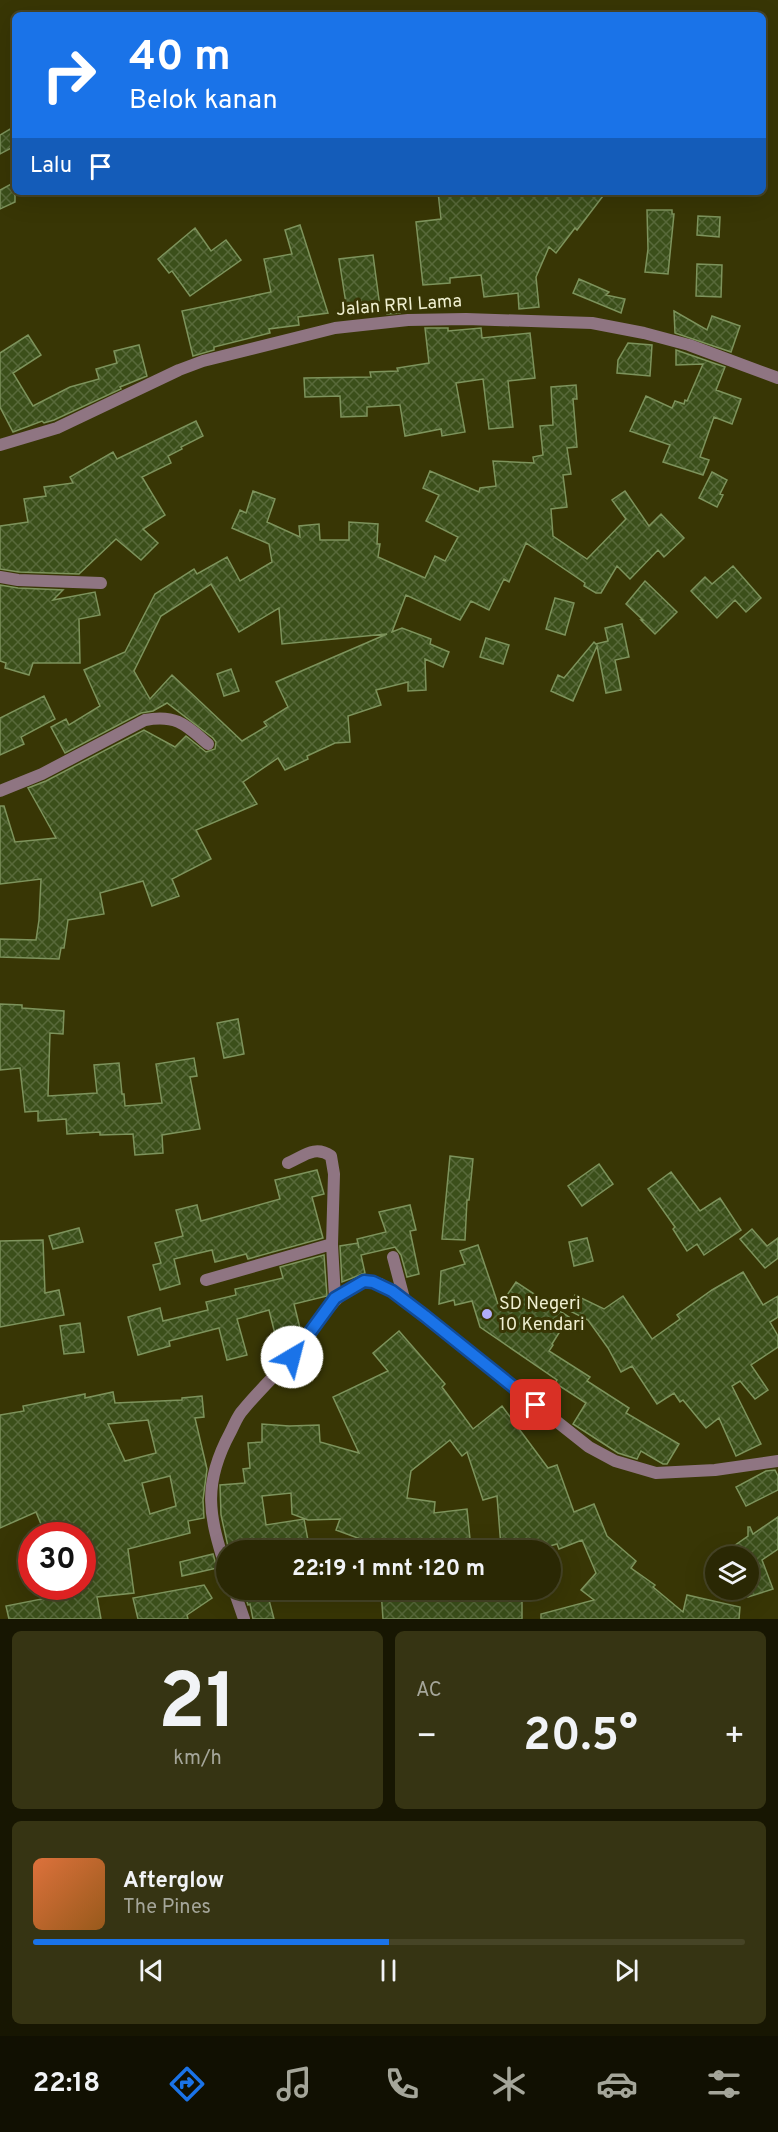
<!DOCTYPE html>
<html lang="id">
<head>
<meta charset="utf-8">
<style>
  :root { --surface:#2a2804; --page:#363413; --text:#f1f3f6; --muted:#a5a69a; --line:#464426; --accent:#1a73e8 }
  body { margin:0; font-family:Overpass,sans-serif; background:var(--page); color:var(--text); height:100vh; display:flex; flex-direction:column; font-size:22px; white-space:nowrap }
  * { box-sizing:border-box; margin:0 }
  p { font-size:20px; color:var(--muted) }
  .icon { flex:none; width:33px; height:33px; fill:none; stroke:currentColor; stroke-width:2; stroke-linecap:round; stroke-linejoin:round }
  .map { position:relative; height:1619px; overflow:hidden }
  .side { display:flex; flex-direction:column; gap:12px; padding:12px; background:#171602; flex:1 }
  .side>* { flex:none }
  .top-card { position:absolute; left:12px; top:12px; width:754px; height:183px; border-radius:9px; box-shadow:0 6px 24px #0002,0 0 0 2px var(--line); background:#1a73e8; color:#fff; overflow:hidden }
  .tools { position:absolute; left:705px; top:1546px; display:grid; gap:12px }
  .tools a { display:grid; place-items:center; width:54px; height:54px; border-radius:50%; background:var(--surface); box-shadow:0 6px 24px #0002,0 0 0 2px var(--line); font-size:30px }
  .speed { position:absolute; left:18px; top:1522px; display:flex; gap:12px; font-size:30px; font-weight:700; text-align:center }
  .speed>* { display:grid; place-content:center; width:78px; height:78px; border-radius:50%; background:var(--surface); box-shadow:0 6px 24px #0002,0 0 0 2px var(--line); line-height:1 }
  .speed .limit { border:9px solid #d22; background:#fff; color:#111 }
  .pin { position:absolute; display:grid; place-items:center; width:51px; height:51px; color:#fff; margin:-26px; border-radius:12px; box-shadow:0 3px 9px #0006 }
  .me { position:absolute; width:66px; margin:-33px; rotate:37deg; stroke-linejoin:round; filter:drop-shadow(0 0 4px #0008) }
  .turn { display:flex; align-items:center; gap:21px; height:126px; padding:0 18px; font-size:27px }
  .turn .icon { width:78px; height:78px; stroke-width:2.5 }
  .turn b { display:block; font-size:42px; line-height:51px }
  .then { display:flex; align-items:center; height:57px; padding:0 18px; background:#0003; gap:12px; font-size:22px }
  .big { font-size:45px; font-weight:700; line-height:1.1 }
  .side .card { flex:1; display:flex; flex-direction:column; justify-content:center; gap:9px; min-width:0; padding:0 21px; border-radius:9px; background:var(--page) }
  .side .dial { align-items:center; gap:0 }
  .dial b { font-size:78px; line-height:1 }
  .song { display:flex; align-items:center; gap:18px }
  .cover { width:72px; height:72px; border-radius:9px; background:linear-gradient(135deg,hsl(20 70% 55%),hsl(30 70% 35%)) }
  .played { height:6px; border-radius:3px; background:linear-gradient(90deg,var(--accent) 50%,var(--line) 50%) }
  .keys { display:flex; justify-content:space-around; direction:ltr }
  .heat { display:flex; justify-content:space-between; align-items:center; font-size:33px; direction:ltr }
  .side .tiles { flex:1; display:grid; gap:12px; grid-template-columns:1fr 1fr }
  .card:last-child { grid-column:span 2 }
  .trip { position:absolute; left:216px; top:1540px; width:345px; height:60px; border-radius:30px; background:var(--surface); box-shadow:0 6px 24px #0002,0 0 0 2px var(--line); font-weight:700; line-height:60px; text-align:center }
  .tab-bar { display:flex; height:96px; justify-content:space-around; align-items:center; background:#111002; color:var(--muted) }
  .tab-bar .icon { width:42px; height:42px }
  .tab-bar .active { color:var(--accent) }
  .tab-bar b { font-size:27px; color:var(--text) }
  .map>svg:first-child { display:block }
</style>
</head>
<body>
<div class="map">
<svg width="778" height="1619" viewBox="0 0 778 1619">
  <defs>
    <pattern id="building-cross-hatch" width="8" height="8" patternUnits="userSpaceOnUse" patternTransform="scale(1.5)"><rect width="8" height="8" fill="#3b4f1a"/><path d="M0 0l8 8M0 8l8-8" fill="none" stroke="#58693a"/></pattern>
  </defs>
  <rect width="100%" height="100%" fill="#383605"/>
  <path fill="url(#building-cross-hatch)" stroke="#7d935c" stroke-width="1.5" fill-rule="evenodd" d="M15,126v20l-15,8v-19z
    M15,182v20l-15,7v-19z
    M438,192h168l-29,38 -2,-2 -19,25 -7,-6 -13,30 3,30 -20,2 -1,-16 -34,4 -3,-22 -31,3v5l-27,2 -7,-63 25,-3z
    M647,210h25v4h2l-6,60 -23,-2 3,-23z
    M698,216l22,1 -1,20 -22,-2z
    M300,225l28,88 -30,4 1,8 -30,4 1,4 -56,14v3l-21,6 -11,-45 89,-19 -7,-33 28,-5 -7,-24z
    M195,228l16,23 15,-11 15,20 -51,36 -18,-25 -3,2 -11,-14z
    M373,255l7,52 -33,3 -8,-51z
    M697,264l25,1 -1,32 -25,-1z
    M579,279l30,13 -3,3 19,4 -4,14 -48,-20z
    M399,298l1,15 -13,1 -1,-15z
    M674,311l33,19 5,-14 28,10 -9,26 -56,-19z
    M425,328h23v3l33,-3 1,10 48,-5 5,45 -27,3 5,46 -24,2 -6,-50 -27,4 9,49 -23,4 -1,-7 -36,7 -5,-31 -33,2v9l-26,1 -1,-21 -35,1 -1,-19 67,-1 -1,-5 28,-1 -1,-3 32,-5z
    M28,335l13,20 -28,18 20,33 37,-19 29,-8 -3,-10 21,-6 -3,-12 25,-6 8,31 -27,11 1,2 -67,31 -10,3 -2,-2 -29,11 -13,-25v-54z
    M628,343l24,2 -2,31 -33,-3 1,-13z
    M676,350l49,17 -9,23 25,9 -9,25 -18,-7 -14,40 9,3 -6,15 -40,-13 7,-17 -40,-14 16,-35 26,12 3,-7 9,3 1,-4 2,1 16,-37 -27,1z
    M576,385l1,14h-4l4,48 -10,1 4,26 -8,1 4,32 -16,2 2,27 34,23 39,-40 -14,-19 13,-9 24,35 12,-12 23,24 -20,19 -6,-7 -28,29 -13,-13 -16,27h-5l-12,-7 1,-3 -59,-40 -17,39 -5,-3 -15,31 -18,-9 -11,19 -54,-25 -14,37 10,-4 29,11 -1,5 19,8 -6,15 -18,-8 1,31 -18,1v-9l-32,8 5,15 -33,11 2,26 -15,1 -28,13 1,3 -23,11 -7,-12 -35,24 14,22 -61,26 15,29 -39,20 7,17 -27,10 -9,-25 -43,12 4,21 -36,6 -4,28h-3l-2,11 -59,-2v-18l36,1 3,-20 2,-41 -41,5v-78h4l11,36 41,-4 -28,-50 18,-7 98,-51 31,17 11,-11 20,16 9,-3 1,-7 -3,-4 -46,-35 -14,8 -12,2 -76,40 -14,-26 15,-8 3,6 31,-19 -16,-36 41,-18 30,-58 39,-25 3,5 30,-17 13,24 32,-19 -3,-18 -37,-16 8,-18 6,3 7,-22 22,8 -8,23 33,15 -1,-11 20,-2 1,16h29v-18l29,2 -1,20h3l-2,13 47,21 10,-22 10,5 13,-24 -32,-16 13,-26 -16,-7 7,-17 49,21 1,-4 16,-2 -3,-25 41,2 -1,-6 10,-2 -3,-29 13,-1 -2,-38zM211,584l28,48 40,-24 3,36 105,-10 -111,48 12,25 -24,15 3,4 -25,15 -70,-66 -22,24 -16,-28 27,-55z
    M196,421l7,15 -22,11 1,2 -14,7 3,7 -29,14 23,38 -22,14 15,14 -17,17 -25,-21 -37,35 -60,-2 -19,-3v-43l28,-4 -4,-23 22,-3 -2,-9 29,-4 -3,-6 43,-25 4,7z
    M712,472l15,8 -7,14 3,1 -6,12 -18,-9z
    M733,566l28,32 -15,14 -11,-12 -18,18 -26,-27 14,-14 7,7z
    M645,581l32,31 -22,22 -14,-14h2l-17,-16z
    M0,585l18,3 45,2 -10,10 42,-8 5,23 -21,4 1,44h-47l-4,12 -24,-7 1,-5 -6,-2z
    M555,598l19,5 -9,32 -19,-6z
    M622,624l7,33 -14,3 6,30 -15,3 -9,-47 -24,55 -22,-10 7,-16 6,3 30,-36 2,2 12,-3 -3,-13z
    M486,638l23,7 -6,19 -23,-7z
    M231,669l8,22 -15,5 -7,-22z
    M44,696l11,23 -34,18 3,7 -24,11v-37z
    M0,1004l22,1v3l42,3 -1,23 -13,-1 -2,63 49,-3 -3,-28 25,-2 3,31h2l1,12 37,-3 -6,-39 38,-6 3,18 -7,1 10,52 -38,6 1,18 -28,2 -2,-21 -33,1v-3l-33,2 -1,-15 -28,2v-10l-13,1 -5,-44 -20,2z
    M238,1019l6,35 -20,4 -7,-35z
    M450,1156l23,3 -4,41h-2l-2,40 -23,-1z
    M599,1164l14,20 -31,22 -14,-20z
    M317,1170l7,24 -12,3 11,41 -75,21 -2,-5 -31,8 -3,-12 -38,9 6,25 -20,6 -7,-25 8,-2 -6,-20 28,-7 -7,-26 21,-5 4,16 79,-22 -5,-19z
    M671,1172l29,39 20,-13 21,32 -37,25 -7,-11 -10,7 -14,-22 2,-2 -27,-38z
    M410,1205l6,25 -6,1 9,43 -12,3 -6,-22 -6,-8 -34,8 4,18 -23,9 -2,-36 18,-3 1,5 -2,-9 29,-7 -7,-20z
    M79,1228l4,14 -30,7 -4,-13z
    M752,1229l15,17 11,-8v20l-13,10 -25,-29z
    M587,1238l6,23 -19,5 -5,-24z
    M43,1240l2,53 14,-3 5,25 -64,12v-86z
    M478,1245l21,62 17,-25 53,35 -17,27 1,1 -4,6 41,26 -3,4 42,27 -3,5 53,31 -12,20h-4l-22,-13 -4,8 -19,-6 -45,-29 13,-21 -31,-20 2,-3 -77,-53 -8,-26 -17,4 -1,-5 -15,4 2,-33 24,-7 -5,-13z
    M324,1255l3,41 -33,8 7,28 -3,5 -21,5 -8,-32 -32,9 10,36 -20,5 -8,-32 -50,13 1,5 -32,9 -10,-38 32,-9 3,13 45,-11 -2,-8 30,-7 -1,-6 48,-11 -3,-11z
    M743,1272l20,33 15,-9v21l-8,5 8,14v11l-27,18 17,25 -13,9 -15,-18 -8,5 29,58 -25,12 -17,-38 -13,10 -23,-28 -3,2 -6,-9 -17,11 -25,-38 -11,6 -13,-24 -20,-28 -20,-10 7,-15 29,14 19,-13 29,43 28,-20 -3,-4 35,-25z
    M80,1323l4,29 -20,2 -4,-28z
    M399,1331l46,53 -3,3 31,42 29,-23 46,62 9,-3 17,47 20,-8 13,32 29,25 -5,7 24,17 -2,2 30,25 4,-17 53,12 -1,12h-198v-5l53,-14 -13,-10 15,-17 -14,-33 -23,9 -2,-5 -25,7h-2l-2,-6 -27,2 -4,-51 -14,4 -16,-48 -5,4 -12,-16 -39,31 -4,27 28,4 -1,11 33,-4 4,40 -20,2h-86l1,-10 -30,-11 4,-11 -32,1 -16,-6 -1,-21 -29,3 4,29 38,-6 6,32h-21l-2,-9 -31,6 -1,-4 -26,7 -8,-36 -1,-30 25,-2 -2,-14 7,-1 -2,-25 14,-1v-18l27,2 30,-1 1,17 39,11 -26,-56 55,-26 -15,-18z
    M113,1392l2,11 67,-3v-2l20,-2 2,21 -9,1 12,51 -4,31 1,18 -16,3 2,12 -62,16 6,44 -37,4 4,22h-92l-3,-13 36,-7 -1,-8h4v-4h37v-51h-36l-10,-24 -36,16v-113l24,-4 -1,-5 62,-12v4zM148,1420l8,33 -31,8 -17,-37zM170,1476l6,30 -26,8 -8,-31z
    M775,1470l3,6v14l-32,16 -10,-19 30,-16z
    M778,1517v32l-16,11 11,29 -25,8v-40h-6l-8,-11 14,-10v-9h2l3,7z
    M213,1554l4,14 -35,8 -2,-14z
    M204,1585l8,13 -25,17 1,4h-50l-5,-21z
    M243,1590h43l1,5 -18,5 5,19h-21l-3,-15 -2,1z
    M381,1590h141v29h-139z"/>
  <g fill="none" stroke-linecap="round" stroke-linejoin="round">
    <path stroke="#8f7582" stroke-width="12" d="M0,445l57,-17 122,-58 24,-9 132,-33 73,-8 58,-1 126,4 52,10 45,12 89,33
      M0,577l18,3 83,3
      M0,791l42,-17 103,-54c31,-6 41,5 63,24
      M288,1163c16,-7 27,-18 43,-7l3,18 -2,70 3,54
      M393,1257l12,45
      M206,1280l126,-36
      M226,1569c-17,-53 -24,-84 4,-136 4,-7 7,-17 13,-23 17,-21 38,-40 56,-61 23,-28 29,-52 65,-68l16,3 12,7 197,156 26,14 41,12 59,-3 63,-9
      M234,1590l10,29"/>
  </g>
  <g fill="none" stroke-linecap="round" stroke-linejoin="round">
    <defs>
      <path id="route" d="M292,1357l43,-59 29,-17 9,1 19,9 33,25 111,89"/>
    </defs>
    <use href="#route" stroke="#114b97" stroke-width="15"/>
    <use href="#route" stroke="#1a73e8" stroke-width="10"/>
  </g>
  <circle fill="#b2adf9" stroke="#383605" stroke-width="2" cx="487" cy="1314" r="6"/>
  <g text-anchor="middle" dominant-baseline="central" stroke-width="6" stroke-linejoin="round" paint-order="stroke">
    <g font-size="18" fill="#efefd0" stroke="#383605">
      <text transform="translate(399 306) rotate(-4)">Jalan RRI Lama</text>
    </g>
    <g font-size="18" fill="#efefd0" stroke="#383605" text-anchor="start">
      <text x="499" y="1304">SD Negeri<tspan x="499" dy="21">10 Kendari</tspan></text>
    </g>
  </g>
</svg>
<div class="tools">
<a><svg class="icon" aria-label="layers" viewBox="0 0 24 24"><path d="M12 4l9 5-9 5-9-5zM3 14l9 5 9-5"/></svg></a>
</div>
<div class="speed"><div class="limit">30</div></div>
<div class="pin" style="left:536px;top:1405px;background:#d93025"><svg class="icon" aria-label="arrive" viewBox="0 0 24 24"><path d="M6 21V4h12l-3 4 3 4H6"/></svg></div>
<svg class="me" style="left:292px;top:1357px" viewBox="-20 -20 40 40"><circle r="19" fill="#fff"/><path d="M0-13L10 11 0 6-10 11z" fill="#1a73e8"/></svg>
<div class="trip">22:19 · 1 mnt · 120 m</div>
<div class="top-card">
<div class="turn"><svg class="icon" aria-label="right" viewBox="0 0 24 24"><path d="M7 20v-9h11M14 6l5 5-5 5"/></svg><div><b>40 m</b>Belok kanan</div></div>
<div class="then">Lalu<svg class="icon" aria-label="arrive" viewBox="0 0 24 24"><path d="M6 21V4h12l-3 4 3 4H6"/></svg></div>
</div>
</div>
<section class="side">
<div class="tiles">
<div class="card dial"><b>21</b><p>km/h</p></div>
<div class="card"><p>AC</p>
<div class="heat"><a>−</a><b class="big">20.5°</b><a>+</a></div>
</div>
<div class="card">
<div class="song"><i class="cover"></i><div><b>Afterglow</b><p>The Pines</p></div></div>
<div class="played"></div>
<div class="keys"><svg class="icon" aria-label="previous" viewBox="0 0 24 24"><path d="M18 5L8 12l10 7zM5 5v14"/></svg><svg class="icon" aria-label="pause" viewBox="0 0 24 24"><path d="M8 5v14M16 5v14"/></svg><svg class="icon" aria-label="next" viewBox="0 0 24 24"><path d="M6 5l10 7-10 7zM19 5v14"/></svg></div>
</div>
</div>
</section>
<nav class="tab-bar">
<b>22:18</b>
<svg class="icon active" aria-label="directions" viewBox="0 0 24 24"><path d="M12 3l9 9-9 9-9-9zM9 14v-3h6M13 9l2 2-2 2"/></svg>
<svg class="icon" aria-label="music" viewBox="0 0 24 24"><path d="M9 18V5l10-2v13"/><circle cx="6" cy="18" r="3"/><circle cx="16" cy="16" r="3"/></svg>
<svg class="icon" aria-label="phone" viewBox="0 0 24 24"><path d="M5 4h4l2 5-3 2q2 4 5 5l2-3 5 2v4C11 20 4 13 5 4z"/></svg>
<svg class="icon" aria-label="climate" viewBox="0 0 24 24"><path d="M12 3v18M4 7l16 10M4 17L20 7"/></svg>
<svg class="icon" aria-label="car" viewBox="0 0 24 24"><path d="M5 17H2v-5l4-1 3-4h7l3 4 3 1v5h-3M9 17h6M6 11h13"/><circle cx="7" cy="17" r="2"/><circle cx="17" cy="17" r="2"/></svg>
<svg class="icon" aria-label="filters" viewBox="0 0 24 24"><path d="M4 7h16M4 17h16"/><circle cx="9" cy="7" r="2"/><circle cx="15" cy="17" r="2"/></svg>
</nav>
</body>
</html>
